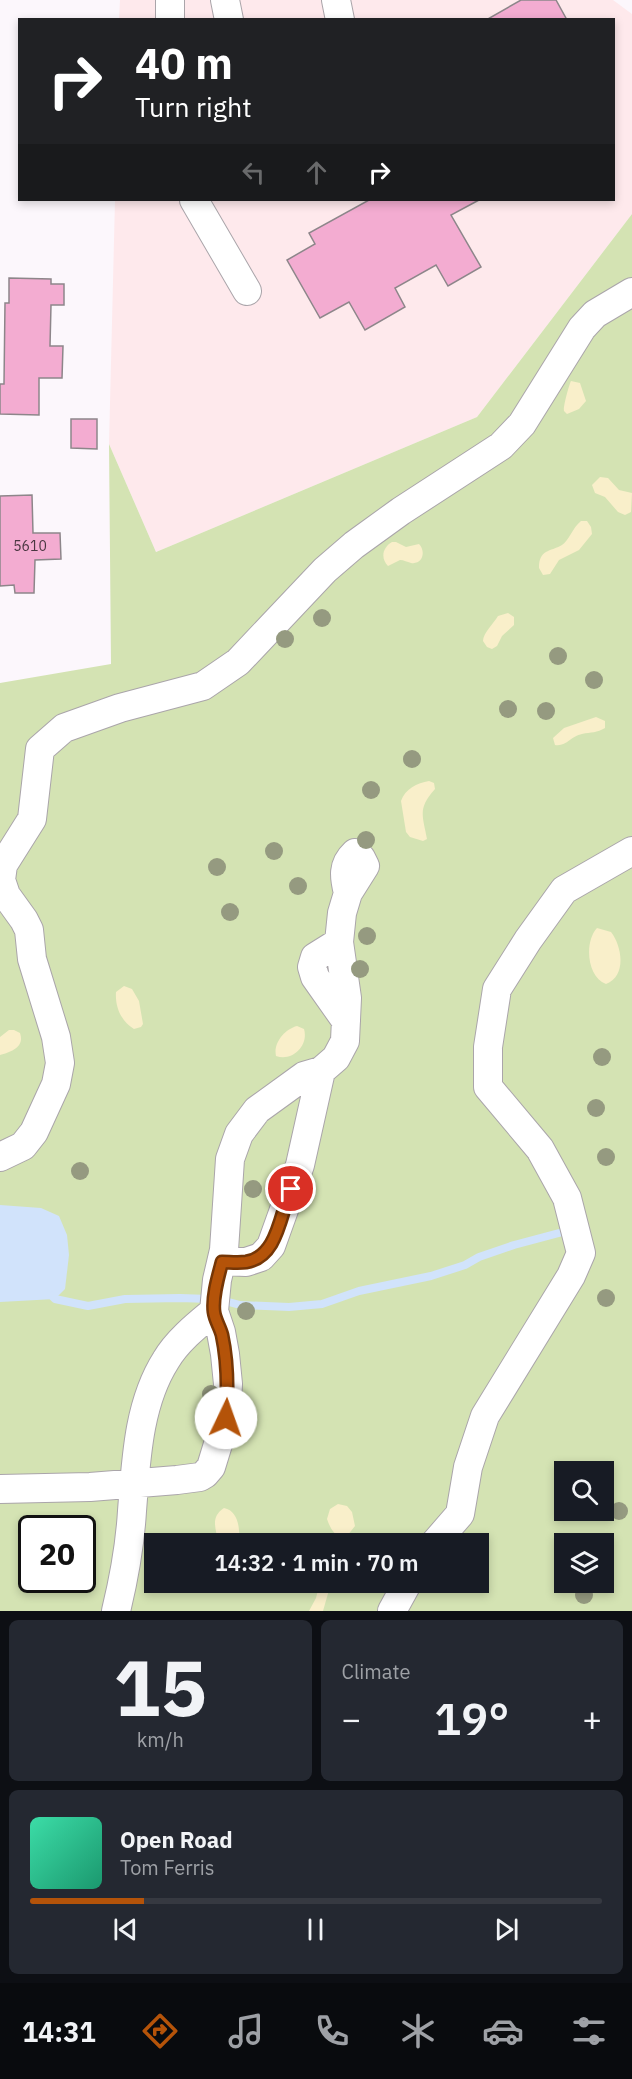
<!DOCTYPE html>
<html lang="en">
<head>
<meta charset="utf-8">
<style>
  :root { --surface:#171b24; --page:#242831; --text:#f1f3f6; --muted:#9ea1a6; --line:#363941; --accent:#b45309 }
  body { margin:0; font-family:"IBM Plex Sans",sans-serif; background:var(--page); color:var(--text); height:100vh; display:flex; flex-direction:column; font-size:22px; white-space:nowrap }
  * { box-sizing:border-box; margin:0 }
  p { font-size:20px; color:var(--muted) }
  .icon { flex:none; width:33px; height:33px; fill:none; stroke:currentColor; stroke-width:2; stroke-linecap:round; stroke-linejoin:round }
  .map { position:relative; height:1611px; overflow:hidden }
  .drawer { display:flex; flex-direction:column; gap:9px; padding:9px; background:#0d0f14; flex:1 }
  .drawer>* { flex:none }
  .banner { position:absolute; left:18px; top:18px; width:597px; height:183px; border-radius:0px; box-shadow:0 3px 9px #0003; background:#202124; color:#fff; overflow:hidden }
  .tools { position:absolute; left:554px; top:1461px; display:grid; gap:12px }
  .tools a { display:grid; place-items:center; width:60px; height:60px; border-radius:0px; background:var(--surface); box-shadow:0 3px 9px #0003; font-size:30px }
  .speed { position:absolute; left:18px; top:1515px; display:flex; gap:12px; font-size:30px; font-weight:700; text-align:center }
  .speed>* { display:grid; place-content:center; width:78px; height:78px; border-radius:50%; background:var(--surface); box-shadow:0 3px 9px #0003; line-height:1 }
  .speed .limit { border:3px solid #111; border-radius:9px; background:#fff; color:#111 }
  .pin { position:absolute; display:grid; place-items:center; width:51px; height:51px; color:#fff; margin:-26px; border:3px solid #fff; border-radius:50%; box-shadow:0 2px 6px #0007 }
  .me { position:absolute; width:66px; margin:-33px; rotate:3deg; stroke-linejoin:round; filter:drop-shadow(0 0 4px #0008) }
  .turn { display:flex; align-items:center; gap:21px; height:126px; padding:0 18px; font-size:27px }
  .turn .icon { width:78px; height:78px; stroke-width:2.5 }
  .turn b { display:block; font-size:42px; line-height:51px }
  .lanes { display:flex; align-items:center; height:57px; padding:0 18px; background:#0003; justify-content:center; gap:30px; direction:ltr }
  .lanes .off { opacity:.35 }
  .big { font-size:45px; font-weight:600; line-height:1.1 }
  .drawer .widget { flex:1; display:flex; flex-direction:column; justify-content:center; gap:9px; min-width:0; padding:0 21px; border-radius:9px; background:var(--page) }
  .drawer .dial { align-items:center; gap:0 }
  .dial b { font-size:78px; line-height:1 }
  .song { display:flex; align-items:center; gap:18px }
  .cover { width:72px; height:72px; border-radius:9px; background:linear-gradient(135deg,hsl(160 70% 55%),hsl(160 70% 35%)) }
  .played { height:6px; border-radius:3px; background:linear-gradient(90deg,var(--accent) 20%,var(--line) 20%) }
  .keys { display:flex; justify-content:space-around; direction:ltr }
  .heat { display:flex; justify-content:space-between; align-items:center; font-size:33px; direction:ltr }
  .drawer .tiles { flex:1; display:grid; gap:9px; grid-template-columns:1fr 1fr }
  .widget:last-child { grid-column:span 2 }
  .trip { position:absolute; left:144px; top:1533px; width:345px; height:60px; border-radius:0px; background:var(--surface); box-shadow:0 3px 9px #0003; font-weight:600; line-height:60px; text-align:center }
  .tab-bar { display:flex; height:96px; justify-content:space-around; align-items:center; background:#090b0e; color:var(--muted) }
  .tab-bar .icon { width:42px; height:42px }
  .tab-bar .active { color:var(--accent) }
  .tab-bar b { font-size:27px; color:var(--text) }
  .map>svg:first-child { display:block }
</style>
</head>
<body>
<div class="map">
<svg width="632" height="1611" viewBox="0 0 632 1611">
  <rect width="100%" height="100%" fill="#fcf7fc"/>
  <path fill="#fee9ec" d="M120,0h493l19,14v200l-155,203 -321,135 -47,-108 6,-244h499v-180h-495z"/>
  <path fill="#d4e3b3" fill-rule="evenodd" d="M632,214v1397h-632v-928l111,-19 -2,-220 47,108 321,-135zM564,1472h39v38h-39zM32,1528h50v52h-50zM154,1544h324v38h-324zM564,1544h39v38h-39z"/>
  <path fill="#f9efca" d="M571,381l9,2 6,18 -7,8 -12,5 -3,-3c-1,-4 5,-26 7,-30z
    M600,477l8,1 11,12 13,3 -1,19 -6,3 -7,-3 -13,-15 -10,-4 -3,-8z
    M581,521h6l4,6 1,7 -13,16 -20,10 -9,14 -7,1 -4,-7c0,-19 11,-16 23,-23 6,-3 11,-18 19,-24z
    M392,542h4l10,5 13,-3c7,7 4,21 -8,19 -4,-1 -7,-3 -11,-3l-12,6c-8,-8 -5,-19 4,-24z
    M508,613l6,4v8l-12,11 -5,10 -5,3 -5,-2 -4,-6c0,-8 11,-18 15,-25z
    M596,717l9,4v7c-8,5 -14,4 -23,6 -11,2 -16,13 -27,11l-2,-7 11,-10z
    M429,781l5,2 1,6c-18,20 -12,27 -8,50l-4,2 -13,-4 -4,-5 -5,-31c4,-12 16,-18 28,-20z
    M597,928l14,4c11,14 16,44 -5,52 -19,-7 -22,-42 -9,-56z
    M124,986l8,3 7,12 4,23 -2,3 -7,2c-13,-8 -19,-22 -18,-37z
    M297,1026l7,3c5,17 -12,33 -28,27 -3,-13 9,-27 21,-30z
    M9,1030h5l6,3c5,14 -9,19 -20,22v-18z
    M338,1504l9,2 5,6 3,14 -8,10c-12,2 -16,-6 -20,-17l3,-10z
    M224,1508c15,3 16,22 15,35h-21c-1,-13 -9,-25 6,-35z
    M320,1582l11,1 -8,28h-14l7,-13z"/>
  <path fill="#d1e3fb" d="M0,1205l41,3 18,8 8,19 2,20 -4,34 -10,10 -55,3z"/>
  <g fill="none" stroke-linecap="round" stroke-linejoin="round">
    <path stroke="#d1e3fb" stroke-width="8" d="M52,1296l3,3 33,7 37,-7 55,-1 29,1
      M221,1300l19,5 49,2 33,-3 37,-13 72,-15 34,-11 14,-8 35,-12 45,-12"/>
  </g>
  <path fill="#f3acd1" stroke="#8d868a" stroke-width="1.5" d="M521,0h35l11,20h-81z
    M369,200h110l-28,15 30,52 -33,19 -12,-21 -41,23 10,19 -40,23 -16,-28 -29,16 -33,-58 28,-16 -6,-11z
    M9,278l42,1v5h13v21h-13l-1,41h13l-1,32h-23v37l-39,-1v-30h4l1,-81h4z
    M71,419h26v30l-26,-1z
    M32,495l1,38h27l1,26 -26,1 -1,33h-19l-1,-8 -14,1v-90z"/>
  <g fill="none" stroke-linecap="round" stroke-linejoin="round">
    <defs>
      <path id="minor" d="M225,0l4,20
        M336,0l4,20
        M170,20v-20
        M194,200l53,91
        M339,942l-24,15 -3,10 3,10 31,44
        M0,1157l23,-11 11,-14 22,-48 4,-21 -4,-26 -24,-78 -3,-29 -5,-10 -18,-25 -5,-15 2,-15 29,-46 8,-70 24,-21 56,-20 83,-22 35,-24 87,-92 29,-25 47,-34 100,-65 21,-22 60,-96 13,-14 37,-22
        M222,1261l24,1 15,-5 10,-11 29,-81 21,-94
        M0,1489l90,-2 87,-7 23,-3 5,-3 6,-7 15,-49 2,-34 -3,-30 -4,-22 -7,-21 3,-31 7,-30 6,-91 9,-25 18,-24 47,-34 17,-5 15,-13 9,-17 2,-43 -8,-56 3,-29 6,-20 17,-27 -4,-8 -6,-5c-13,12 -11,24 -7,40
        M434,1544l26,-30 8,-47 17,-51 86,-140 10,-23 -14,-55 -27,-49 -52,-62v-40l9,-58 31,-49 36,-50 68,-39
        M116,1611c8,-33 14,-66 16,-100 4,-50 6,-107 34,-151 11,-19 31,-35 48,-49
        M392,1611l16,-29"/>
    </defs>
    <use href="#minor" stroke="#aaa5aa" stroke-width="30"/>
    <use href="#minor" stroke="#fff" stroke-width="28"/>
  </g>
  <g fill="#959a80">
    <circle cx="322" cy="618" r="9"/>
    <circle cx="285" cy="639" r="9"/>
    <circle cx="558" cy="656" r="9"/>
    <circle cx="594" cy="680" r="9"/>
    <circle cx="508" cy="709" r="9"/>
    <circle cx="546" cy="711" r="9"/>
    <circle cx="412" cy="759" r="9"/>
    <circle cx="371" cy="790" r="9"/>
    <circle cx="366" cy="840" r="9"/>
    <circle cx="274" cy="851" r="9"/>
    <circle cx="217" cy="867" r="9"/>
    <circle cx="298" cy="886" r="9"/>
    <circle cx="230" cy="912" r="9"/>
    <circle cx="367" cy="936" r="9"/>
    <circle cx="360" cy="969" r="9"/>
    <circle cx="602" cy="1057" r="9"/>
    <circle cx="596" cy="1108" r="9"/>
    <circle cx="606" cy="1157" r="9"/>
    <circle cx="80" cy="1171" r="9"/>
    <circle cx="253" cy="1189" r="9"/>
    <circle cx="606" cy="1298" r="9"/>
    <circle cx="246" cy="1311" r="9"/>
    <circle cx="211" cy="1394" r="9"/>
    <circle cx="619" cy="1511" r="9"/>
    <circle cx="584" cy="1595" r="9"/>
  </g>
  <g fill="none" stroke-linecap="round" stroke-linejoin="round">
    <defs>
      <path id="route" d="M226,1418c2,-28 2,-55 -4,-83 -2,-8 -7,-15 -8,-23 -2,-15 4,-35 8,-50 7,0 16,1 24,0 32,-5 34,-48 45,-73"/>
    </defs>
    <use href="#route" stroke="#753606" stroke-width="15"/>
    <use href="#route" stroke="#b45309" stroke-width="10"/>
  </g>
  <g text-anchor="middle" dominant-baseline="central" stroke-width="4.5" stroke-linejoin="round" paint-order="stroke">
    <g font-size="14" fill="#4a3641">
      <text x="30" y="546">5610</text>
    </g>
  </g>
</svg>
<div class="tools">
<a><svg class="icon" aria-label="search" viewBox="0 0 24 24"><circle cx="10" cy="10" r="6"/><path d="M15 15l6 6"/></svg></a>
<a><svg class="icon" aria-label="layers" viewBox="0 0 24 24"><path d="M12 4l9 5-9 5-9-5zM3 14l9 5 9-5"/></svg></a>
</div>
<div class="speed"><div class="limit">20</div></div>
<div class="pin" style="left:291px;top:1189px;background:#d93025"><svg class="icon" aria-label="arrive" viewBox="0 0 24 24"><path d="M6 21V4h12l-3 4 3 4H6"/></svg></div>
<svg class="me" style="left:226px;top:1418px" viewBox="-20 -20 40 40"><circle r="19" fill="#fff"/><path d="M0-13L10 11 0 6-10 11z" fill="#b45309"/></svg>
<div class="trip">14:32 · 1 min · 70 m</div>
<div class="banner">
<div class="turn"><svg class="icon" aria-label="right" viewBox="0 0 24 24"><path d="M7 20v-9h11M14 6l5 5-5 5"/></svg><div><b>40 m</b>Turn right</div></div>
<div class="lanes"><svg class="icon off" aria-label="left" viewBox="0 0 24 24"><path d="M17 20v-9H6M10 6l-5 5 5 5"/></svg><svg class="icon off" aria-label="ahead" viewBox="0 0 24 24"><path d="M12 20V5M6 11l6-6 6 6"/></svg><svg class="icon" aria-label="right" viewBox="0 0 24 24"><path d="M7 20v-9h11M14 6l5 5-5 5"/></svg></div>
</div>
</div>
<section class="drawer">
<div class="tiles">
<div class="widget dial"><b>15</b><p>km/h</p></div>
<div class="widget"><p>Climate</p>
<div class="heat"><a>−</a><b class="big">19°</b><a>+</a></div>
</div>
<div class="widget">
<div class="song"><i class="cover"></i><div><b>Open Road</b><p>Tom Ferris</p></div></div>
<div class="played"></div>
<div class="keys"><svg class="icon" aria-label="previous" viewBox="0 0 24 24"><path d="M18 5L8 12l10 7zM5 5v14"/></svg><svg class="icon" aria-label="pause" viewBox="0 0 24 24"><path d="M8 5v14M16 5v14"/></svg><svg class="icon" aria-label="next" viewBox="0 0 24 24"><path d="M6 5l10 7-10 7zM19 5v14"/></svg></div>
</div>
</div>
</section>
<nav class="tab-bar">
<b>14:31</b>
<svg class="icon active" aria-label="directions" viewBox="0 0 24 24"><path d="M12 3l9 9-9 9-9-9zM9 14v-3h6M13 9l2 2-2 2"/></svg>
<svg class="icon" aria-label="music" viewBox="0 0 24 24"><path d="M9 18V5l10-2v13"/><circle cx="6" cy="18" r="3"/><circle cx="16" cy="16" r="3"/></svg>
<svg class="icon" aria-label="phone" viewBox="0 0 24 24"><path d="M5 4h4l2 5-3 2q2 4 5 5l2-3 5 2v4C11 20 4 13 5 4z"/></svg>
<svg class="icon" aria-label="climate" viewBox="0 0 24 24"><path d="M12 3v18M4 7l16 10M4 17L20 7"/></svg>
<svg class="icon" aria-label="car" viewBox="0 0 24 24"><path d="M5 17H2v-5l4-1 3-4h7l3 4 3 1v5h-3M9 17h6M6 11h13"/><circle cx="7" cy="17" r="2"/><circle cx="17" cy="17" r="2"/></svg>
<svg class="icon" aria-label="filters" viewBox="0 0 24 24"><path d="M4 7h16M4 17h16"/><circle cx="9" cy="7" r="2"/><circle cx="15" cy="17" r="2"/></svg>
</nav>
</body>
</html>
